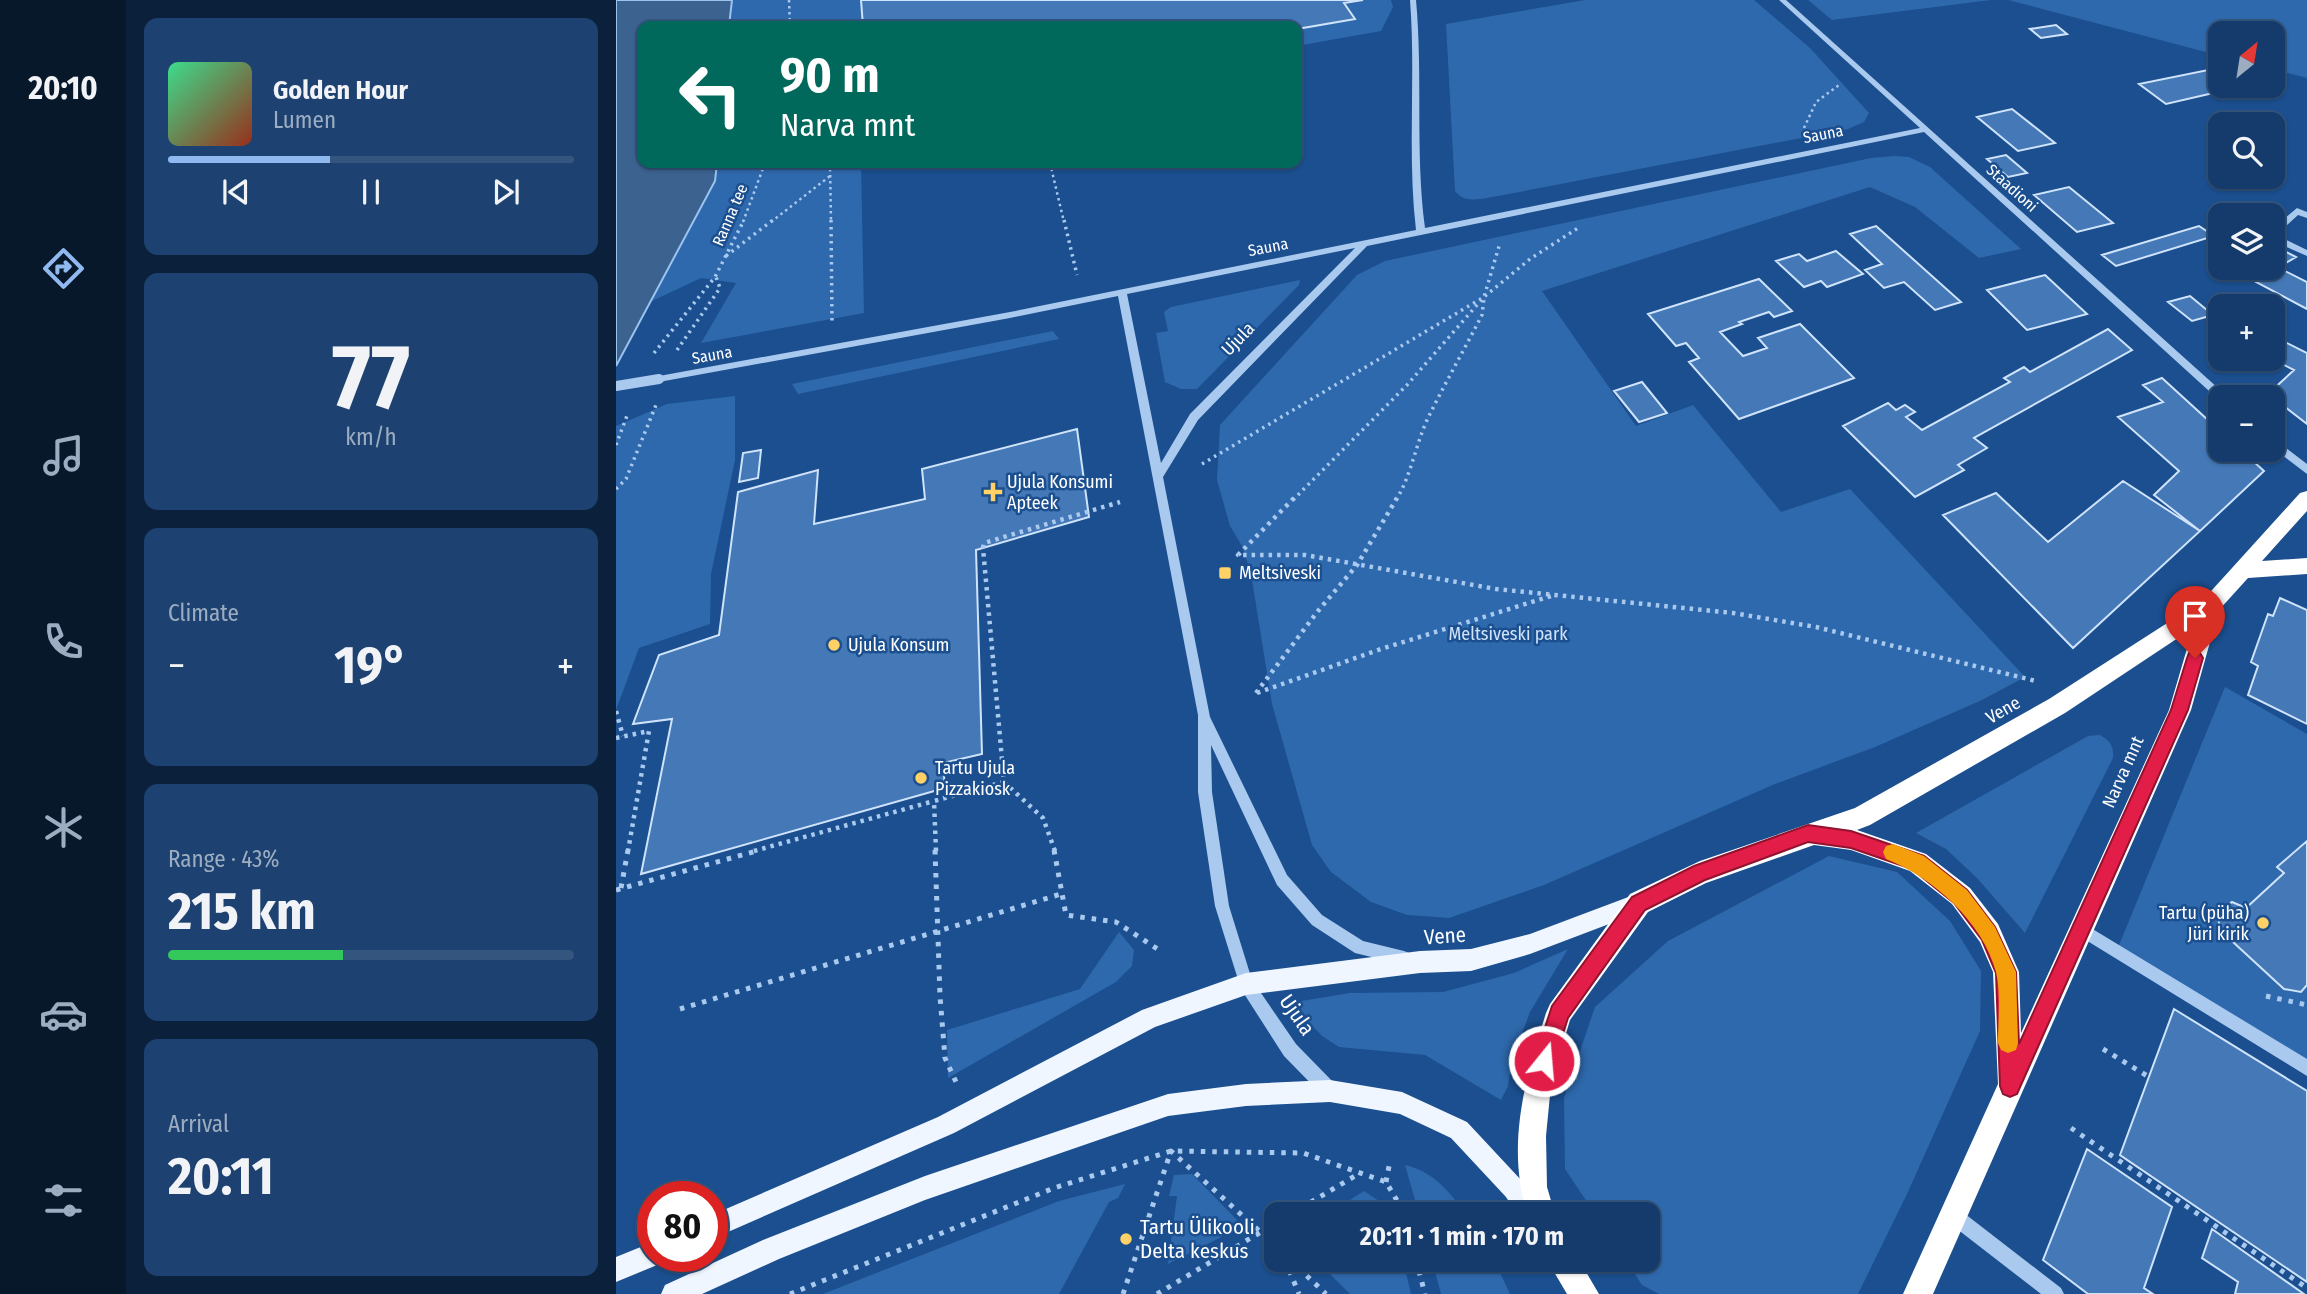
<!DOCTYPE html>
<html lang="en">
<head>
<meta charset="utf-8">
<style>
  :root { --surface:#143b6b; --page:#1d4271; --text:#f1f3f6; --muted:#9dadc1; --line:#33557e; --accent:#90b9f0 }
  body { margin:0; font-family:"Fira Sans Condensed",sans-serif; background:var(--page); color:var(--text); height:100vh; display:flex; flex-direction:column; font-size:26px; white-space:nowrap }
  * { box-sizing:border-box; margin:0 }
  p { font-size:23px; color:var(--muted) }
  .icon { flex:none; width:38px; height:38px; fill:none; stroke:currentColor; stroke-width:2; stroke-linecap:round; stroke-linejoin:round }
  .map { position:relative; flex:1; overflow:hidden }
  .drawer { display:flex; flex-direction:column; gap:18px; padding:18px; background:#0b203b; width:490px }
  .drawer>* { flex:none }
  .top-card { position:absolute; left:21px; top:21px; width:665px; height:147px; border-radius:14px; box-shadow:0 2px 5px #0004,0 0 0 2px var(--line); background:#00695c; color:#fff; overflow:hidden }
  .needle { width:46px; rotate:30deg }
  .buttons { position:absolute; left:1592px; top:21px; display:grid; gap:14px }
  .buttons a { display:grid; place-items:center; width:77px; height:77px; border-radius:14px; background:var(--surface); box-shadow:0 2px 5px #0004,0 0 0 2px var(--line); font-size:35px }
  .speed { position:absolute; left:21px; top:1181px; display:flex; gap:14px; font-size:35px; font-weight:700; text-align:center }
  .speed>* { display:grid; place-content:center; width:91px; height:91px; border-radius:50%; background:var(--surface); box-shadow:0 2px 5px #0004,0 0 0 2px var(--line); line-height:1 }
  .speed .limit { border:10px solid #d22; background:#fff; color:#111 }
  .pin { position:absolute; display:grid; place-items:center; width:60px; height:60px; color:#fff; margin:-72px -30px; border-radius:50% 50% 50% 0; rotate:-45deg; box-shadow:0 0 7px #0007 }
  .pin .icon { rotate:45deg }
  .me { position:absolute; width:77px; margin:-38px; rotate:17deg; stroke-linejoin:round; filter:drop-shadow(0 0 5px #0008) }
  .turn { display:flex; align-items:center; gap:24px; height:147px; padding:0 28px; font-size:32px }
  .turn .icon { width:91px; height:91px; stroke-width:2.5 }
  .turn b { display:block; font-size:49px; line-height:60px }
  .big { font-size:52px; font-weight:700; line-height:1.1 }
  .drawer .tile { flex:1; display:flex; flex-direction:column; justify-content:center; gap:10px; min-width:0; padding:0 24px; border-radius:14px; background:var(--page) }
  .drawer .dial { align-items:center; gap:0 }
  .dial b { font-size:91px; line-height:1 }
  .song { display:flex; align-items:center; gap:21px }
  .cover { width:84px; height:84px; border-radius:10px; background:linear-gradient(135deg,hsl(150 70% 55%),hsl(10 70% 35%)) }
  .played { height:7px; border-radius:4px; background:linear-gradient(90deg,var(--accent) 40%,var(--line) 40%) }
  .keys { display:flex; justify-content:space-around; direction:ltr }
  .heat { display:flex; justify-content:space-between; align-items:center; font-size:38px; direction:ltr }
  .charge { height:10px; border-radius:5px; background:linear-gradient(90deg,#34c759 43%,var(--line) 0) }
  .trip { position:absolute; left:648px; top:1202px; width:396px; height:70px; border-radius:14px; background:var(--surface); box-shadow:0 2px 5px #0004,0 0 0 2px var(--line); font-weight:700; line-height:70px; text-align:center }
  main { display:flex; flex:1; min-height:0 }
  .tab-bar { display:flex; flex-direction:column; width:126px; justify-content:space-around; align-items:center; background:#08182b; color:var(--muted) }
  .tab-bar .icon { width:49px; height:49px }
  .tab-bar .current { color:var(--accent) }
  .tab-bar b { font-size:32px; color:var(--text) }
  .map>svg:first-child { display:block }
</style>
</head>
<body>
<main>
<nav class="tab-bar">
<b>20:10</b>
<svg class="icon current" aria-label="directions" viewBox="0 0 24 24"><path d="M12 3l9 9-9 9-9-9zM9 14v-3h6M13 9l2 2-2 2"/></svg>
<svg class="icon" aria-label="music" viewBox="0 0 24 24"><path d="M9 18V5l10-2v13"/><circle cx="6" cy="18" r="3"/><circle cx="16" cy="16" r="3"/></svg>
<svg class="icon" aria-label="phone" viewBox="0 0 24 24"><path d="M5 4h4l2 5-3 2q2 4 5 5l2-3 5 2v4C11 20 4 13 5 4z"/></svg>
<svg class="icon" aria-label="climate" viewBox="0 0 24 24"><path d="M12 3v18M4 7l16 10M4 17L20 7"/></svg>
<svg class="icon" aria-label="car" viewBox="0 0 24 24"><path d="M5 17H2v-5l4-1 3-4h7l3 4 3 1v5h-3M9 17h6M6 11h13"/><circle cx="7" cy="17" r="2"/><circle cx="17" cy="17" r="2"/></svg>
<svg class="icon" aria-label="filters" viewBox="0 0 24 24"><path d="M4 7h16M4 17h16"/><circle cx="9" cy="7" r="2"/><circle cx="15" cy="17" r="2"/></svg>
</nav>
<section class="drawer">
<div class="tile">
<div class="song"><i class="cover"></i><div><b>Golden Hour</b><p>Lumen</p></div></div>
<div class="played"></div>
<div class="keys"><svg class="icon" aria-label="previous" viewBox="0 0 24 24"><path d="M18 5L8 12l10 7zM5 5v14"/></svg><svg class="icon" aria-label="pause" viewBox="0 0 24 24"><path d="M8 5v14M16 5v14"/></svg><svg class="icon" aria-label="next" viewBox="0 0 24 24"><path d="M6 5l10 7-10 7zM19 5v14"/></svg></div>
</div>
<div class="tile dial"><b>77</b><p>km/h</p></div>
<div class="tile"><p>Climate</p>
<div class="heat"><a>−</a><b class="big">19°</b><a>+</a></div>
</div>
<div class="tile"><p>Range · 43%</p><b class="big">215 km</b><div class="charge"></div></div>
<div class="tile"><p>Arrival</p><b class="big">20:11</b></div>
</section>
<div class="map">
<svg width="1691" height="1294" viewBox="0 0 1691 1294">
  <rect width="100%" height="100%" fill="#1b4f8f"/>
  <path fill="#2e69ad" d="M116,0h659l2,7 -12,24 -84,15v-20h-568z
    M969,0h169l56,48 59,65 -5,9 -16,7 -350,67c-15,2 -33,9 -43,-5l-9,-167z
    M1192,0h183l-159,20z
    M1392,0h299v78l-34,-9v-36h-52v23z
    M1278,156l15,1 21,10 91,82 -42,9 -64,-51 -45,-20 -328,104 94,135 57,-21 88,107 69,-23 175,188 -43,23 -107,47 -100,37 -231,101 -95,33 -42,-3 -36,-13 -40,-30 -19,-27 -40,-141 -21,-130 -9,-28 -12,-20 -13,-46 3,-55 137,-150 28,-14 486,-103z
    M101,163h144l3,150 -163,30 35,-60 -35,-5 -51,24 65,-121z
    M684,280l-1,5 -102,104h-16l-16,-7 -9,-49 12,-2 -4,-19 7,-5z
    M437,331l6,8 -261,55 -6,-10z
    M119,396v64l-24,114 -1,50 -71,24 -23,62v-284l51,-22z
    M1609,687l82,47v334l-190,-118z
    M1484,735c10,6 14,10 13,23l-88,175 -48,-55 -31,-29 -30,-16 172,-97z
    M1213,856l68,16 53,49 31,50 -1,60 -73,163 -49,100h-199l-17,-9 -16,-25h21v-46h-52l-30,-45 -1,-71 31,-91 73,-66z
    M503,932l15,18 -2,16 -16,16 -168,96 -1,-48 133,-41z
    M952,949l-38,63 -18,48 -4,26 -7,14 -76,-45 -86,-8 -17,-11 -17,-18 -10,-16 55,-9 93,-1 71,-19z
    M789,1165c27,6 45,26 60,49h-46z
    M576,1174l51,52 -75,38 9,-68h-8l5,-21z
    M509,1184l-7,14 -9,4 -50,92h-236l236,-93z
    M748,1191l27,18 1,5h-64z
    M700,1260h87l8,34h-61z
    M816,1260h62l16,34h-69z"/>
  <path fill="#3c6290" stroke="#9cc4f0" stroke-width="2" d="M0,0h116l-3,26h-87v137h75l-2,18 -99,185z"/>
  <path fill="#4478b7" stroke="#cfe3fa" stroke-width="2" d="M245,0h502l-19,3 11,16 -58,10v-3h-434z
    M1440,25l11,9 -26,4 -11,-9z
    M1592,70l13,8v8l14,2 -69,16 -27,-20z
    M1396,109l43,34 -37,8 -41,-34z
    M1390,155l21,18 -19,4 -21,-18z
    M1453,187l44,36 -36,9 -43,-37z
    M1260,226l85,76 -26,8 -31,-28 -20,6 -19,-18 17,-6 -32,-30z
    M1583,226l15,10 -98,30 -14,-11z
    M1657,245l23,12 -12,7 -11,-6z
    M1220,251l27,23 -36,13 -6,-6 -17,6 -28,-26 23,-7 8,7z
    M1657,265l34,17v27l-68,-36 8,-5h26z
    M1429,275l42,39 -60,16 -40,-40z
    M1143,279l33,32 -18,6 -5,-5 -30,10 3,2 -22,8 23,24 24,-8 -9,-10 42,-14 54,54 -115,41 -50,-57 10,-4 -13,-15 -10,3 -28,-32z
    M1574,296l23,19 -21,6 -24,-19z
    M1492,329l24,21 -158,88 13,10 -29,17 6,5 -49,27 -72,-71 45,-23 8,7 9,-5 10,7 -9,5 16,13 88,-48 -6,-4 20,-11 6,5z
    M1667,341l24,12v71l-39,-30 26,-24 -22,-11 1,-9z
    M1546,378l59,54v18h20l23,21 -64,60 -46,-36 25,-24 -61,-54 45,-15 -20,-17z
    M1026,382l25,31 -28,9 -25,-31z
    M461,429l12,88 -113,33 6,204 -39,9 2,25 -304,86 31,-155 -39,5 26,-69 60,-20 19,-143 80,-22 -4,54 111,-25 -3,-30z
    M145,450l-3,28 -19,4 4,-29z
    M1507,481l77,50 -127,117 -130,-133 53,-22 52,49z
    M1664,598l27,12v114l-59,-29 10,-29 -7,-4 17,-48 5,2z
    M1691,841v144l-6,7 -17,-3 -63,-58 -4,-17 15,-12 14,6 38,-35 -7,-6z
    M1558,1009l133,82v191l-187,-127z
    M1471,1149l85,58 -28,81 9,6h-65l-45,-34z
    M1596,1229l92,65h-69l3,-12 -36,-24z"/>
  <g fill="none" stroke-linecap="round" stroke-linejoin="round">
    <path stroke="#a9c9ee" stroke-width="2.5" stroke-dasharray="2.5 3.5" stroke-linecap="butt" d="M173,0l1,26
      M1188,128l12,-26 23,-17
      M214,163l1,59
      M434,163l14,59
      M127,222l22,-59
      M155,222l59,-46"/>
    <path stroke="#a9c9ee" stroke-width="3.5" stroke-dasharray="2.5 4.5" stroke-linecap="butt" d="M215,220l1,101
      M448,220l13,55
      M110,256l47,-36
      M61,350l43,-62 -4,-11
      M38,353l61,-76 29,-57
      M0,445l12,-32
      M586,464l282,-167 16,-54
      M0,489l10,-10 30,-74
      M677,500l114,-115 77,-88 46,-38 48,-31
      M780,500c15,-24 19,-53 31,-80 17,-35 37,-70 55,-105l2,-17"/>
    <path stroke="#a9c9ee" stroke-width="4.5" stroke-dasharray="3.5 5" stroke-linecap="butt" d="M678,498l-56,57h67l191,34 237,24 83,14 220,54
      M640,693l62,-82 39,-46 40,-67
      M641,693l124,-44 170,-53
      M0,711l7,25
      M0,738l33,-7 -21,120
      M138,851l180,-50
      M320,851l-2,-50 70,-19
      M439,851l-12,-33 -39,-36 -21,-234 1,-5 136,-41"/>
    <path stroke="#a9c9ee" stroke-width="5" stroke-dasharray="4.5 7" stroke-linecap="butt" d="M319,850l5,146 5,62 11,24
      M438,850l12,65 50,7 43,28
      M5,888l7,-38
      M0,890l144,-40
      M1650,996l41,9
      M64,1009l381,-115
      M1487,1049l46,28
      M1455,1128l236,160
      M770,1182l4,-21
      M675,1214l69,-41
      M669,1260l14,34
      M674,1260l36,34
      M800,1260l9,34
      M174,1294l264,-106 117,-37 132,2 83,29 19,32
      M507,1294l48,-143 105,95
      M541,1294l119,-71"/>
    <path fill="#a9c9ee" fill-rule="evenodd" d="M794,0h6c7,76 -1,152 9,228l495,-100 -141,-128h7l442,397h-7l-2,3 -295,-268 -557,114 -169,174 -35,57 47,240 77,158 35,40 41,26 41,10 5,2 2,5 -2,5 -5,2 -49,-12 -43,-28 -35,-40 -66,-140 1,47 17,114 23,74 44,64 40,41 2,6 -2,6 -6,2 -6,-2 -40,-41 -43,-67 -26,-83 -17,-114v-77l-80,-419 -108,22 -351,64 -5,-3 5,-3 351,-64 406,-82c-9,-77 0,-153 -6,-230zM739,248l-165,166 -29,49 -34,-169z
      M1681,208l10,4v6l-9,-3 -22,20 31,15v6l-34,-15v-13z
      M1657,438l34,26v10l-34,-26z
      M1465,922l226,137v17l-231,-142 -2,-5 2,-5z
      M1338,1208l6,2 101,78 3,6h-23l-93,-72 -2,-6 2,-6z"/>
    <path fill="#f0f6ff" fill-rule="evenodd" d="M1023,893l7,3 3,7 -3,7 -116,44 -59,17 -51,2 -174,22 -91,32 -201,106 -242,106v-24l226,-98 204,-107 104,-37 174,-22 51,-2 59,-15z
      M714,1080l72,12 65,30 55,59 21,33h-26l-11,-17 -55,-59 -51,-24 -70,-12 -84,4 -78,10 -243,84 -146,59 -77,35h-41l4,-9 98,-45 162,-64 243,-82 78,-10z
      M37,1242v14h11l-2,7 -46,19v-25z"/>
    <path fill="#fff" fill-rule="evenodd" d="M1691,491v20l-45,50 45,-3v16l-59,4 -29,32 -28,100 -258,584h-30l95,-210 -5,-112 -13,-30 -28,-38 -42,-33 -59,-21 -37,-5 -108,38 -58,29 -78,108 -19,65 -5,51 1,51 8,27h-28c-21,-70 -2,-134 19,-201l4,-9 80,-110 70,-33 155,-53 194,-109 154,-99 97,-107zM1577,628l-24,82 -148,323 -2,-61 -21,-48 -28,-36 -44,-34 -69,-24 13,-5 195,-112z
      M931,1260h32l20,34h-32z"/>
    <path stroke="#a9c9ee" stroke-width="10" d="M0,386l43,-7"/>
  </g>
  <path fill="#e11d48" stroke="#92132f" stroke-width="2" d="M1579,651l5,2 3,5 -15,52 -171,384 -7,3 -7,-3 -3,-8 -4,-113 -14,-33 -28,-37 -42,-34 -61,-21 -43,-6 -103,38 -60,30 -77,108 -16,50 -8,3 -7,-3 -3,-7 18,-55 80,-109 62,-31 114,-41 43,6 73,25 43,34 28,37 21,45 3,72 152,-334 16,-52 2,-5z"/>
  <path fill="#f59e0b" d="M1277,844l31,12 43,34 28,37 21,45 2,71 -2,7 -8,3 -7,-3 -3,-7c0,-22 3,-50 -2,-71 -13,-50 -64,-95 -110,-113l-3,-7 3,-6z"/>
  <g fill="#ffd166" stroke="#1b4f8f" stroke-width="2.5">
    <path d="M373.5 481.5h7v7h7v7h-7v7h-7v-7h-7v-7h7z"/>
    <rect x="602" y="566" width="14" height="14" rx="3.5"/>
    <circle cx="218" cy="645" r="7"/>
    <circle cx="305" cy="778" r="7"/>
    <circle cx="1647" cy="923" r="7"/>
    <circle cx="510" cy="1239" r="7"/>
  </g>
  <g text-anchor="middle" dominant-baseline="central" stroke-width="5" stroke-linejoin="round" paint-order="stroke">
    <g font-size="16" fill="#fff" stroke="#1b4f8f">
      <text transform="translate(1207 134) rotate(-11)">Sauna</text>
      <text transform="translate(1396 188) rotate(42)">Staadioni</text>
      <text transform="translate(114 215) rotate(-67)">Ranna tee</text>
      <text transform="translate(652 247) rotate(-11)">Sauna</text>
      <text transform="translate(96 355) rotate(-10)">Sauna</text>
    </g>
    <g font-size="18" fill="#fff" stroke="#1b4f8f">
      <text transform="translate(622 339) rotate(-46)">Ujula</text>
      <text transform="translate(1387 710) rotate(-30)">Vene</text>
      <text transform="translate(1507 772) rotate(-66)">Narva mnt</text>
    </g>
    <g font-size="18" fill="#fff" stroke="#1b4f8f" text-anchor="start">
      <text x="391" y="482">Ujula Konsumi<tspan x="391" dy="21">Apteek</tspan></text>
      <text x="623" y="573">Meltsiveski</text>
      <text x="232" y="645">Ujula Konsum</text>
      <text x="319" y="768">Tartu Ujula<tspan x="319" dy="21">Pizzakiosk</tspan></text>
      <text x="1633" y="913" text-anchor="end">Tartu (püha)<tspan x="1633" dy="21">Jüri kirik</tspan></text>
    </g>
    <g font-size="18" fill="#cfe3fa" stroke="#1b4f8f">
      <text x="892" y="634">Meltsiveski park</text>
    </g>
    <g font-size="21" fill="#fff" stroke="#1b4f8f">
      <text transform="translate(829 936) rotate(-4)">Vene</text>
      <text transform="translate(681 1015) rotate(55)">Ujula</text>
    </g>
    <g font-size="21" fill="#fff" stroke="#1b4f8f" text-anchor="start">
      <text x="524" y="1227">Tartu Ülikooli<tspan x="524" dy="24">Delta keskus</tspan></text>
    </g>
  </g>
</svg>
<div class="buttons">
<a><svg class="needle" viewBox="-14 -14 28 28"><path d="M0-13l5 13h-10z" fill="#e53935"/><path d="M0 13l5-13h-10z" fill="#9dadc1"/></svg></a>
<a><svg class="icon" aria-label="search" viewBox="0 0 24 24"><circle cx="10" cy="10" r="6"/><path d="M15 15l6 6"/></svg></a>
<a><svg class="icon" aria-label="layers" viewBox="0 0 24 24"><path d="M12 4l9 5-9 5-9-5zM3 14l9 5 9-5"/></svg></a>
<a>+</a>
<a>−</a>
</div>
<div class="speed"><div class="limit">80</div></div>
<div class="pin" style="left:1579px;top:658px;background:#d93025"><svg class="icon" aria-label="arrive" viewBox="0 0 24 24"><path d="M6 21V4h12l-3 4 3 4H6"/></svg></div>
<svg class="me" style="left:928px;top:1061px" viewBox="-20 -20 40 40"><circle r="17" fill="#e11d48" stroke="#fff" stroke-width="3"/><path d="M0-11L8 9 0 5-8 9z" fill="#fff"/></svg>
<div class="trip">20:11 · 1 min · 170 m</div>
<div class="top-card">
<div class="turn"><svg class="icon" aria-label="left" viewBox="0 0 24 24"><path d="M17 20v-9H6M10 6l-5 5 5 5"/></svg><div><b>90 m</b>Narva mnt</div></div>
</div>
</div>
</main>
</body>
</html>
